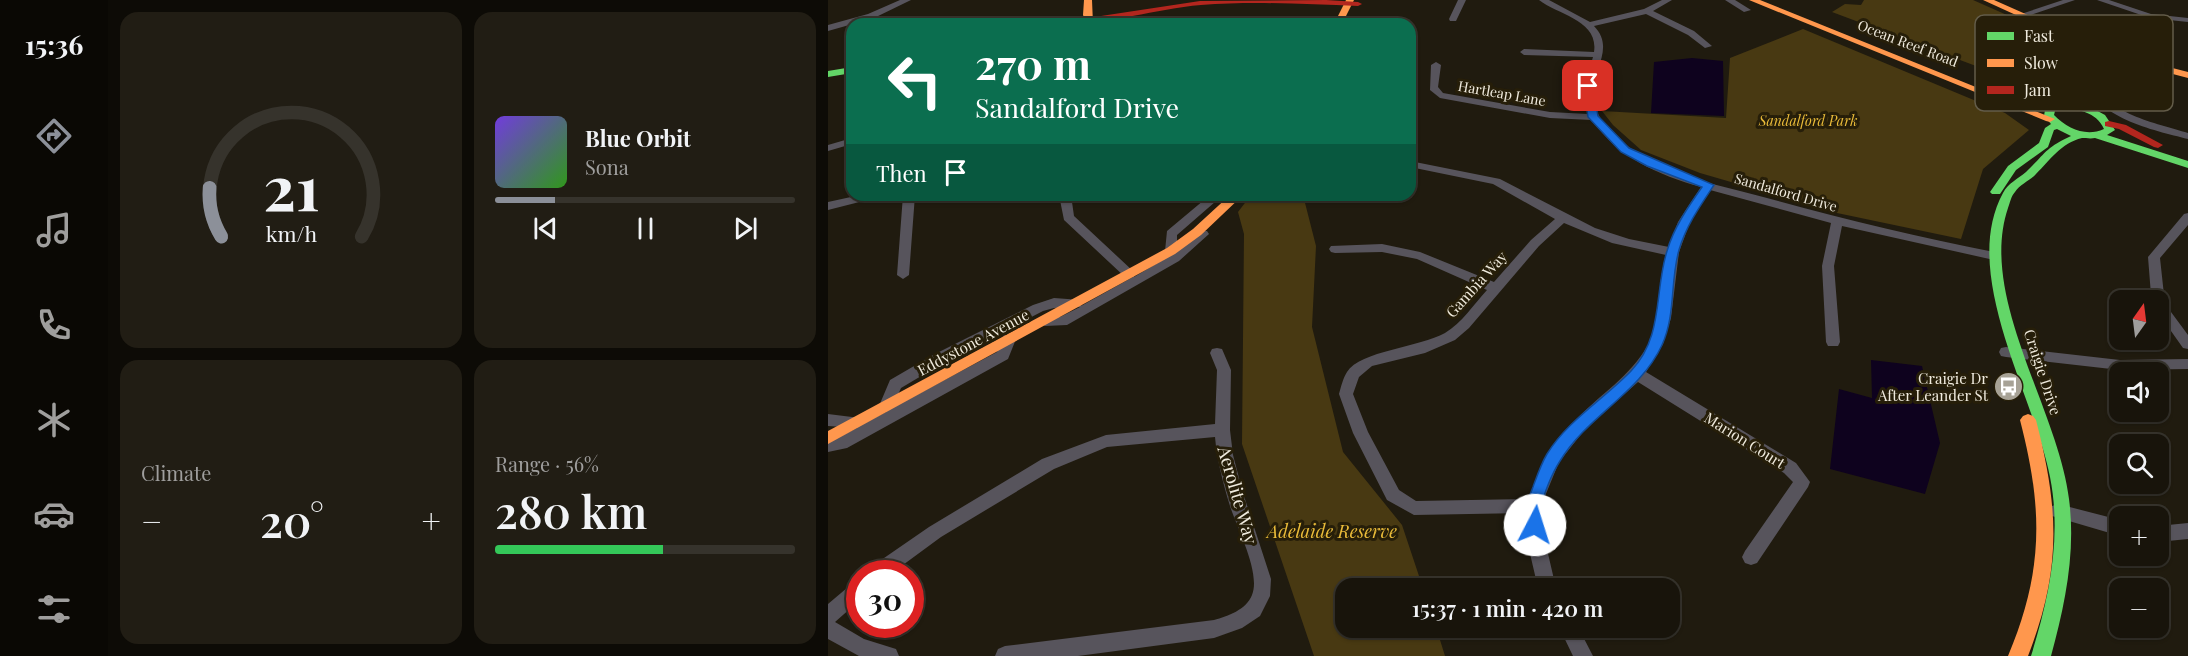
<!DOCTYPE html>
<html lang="en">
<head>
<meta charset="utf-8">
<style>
  :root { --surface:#18140b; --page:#211d14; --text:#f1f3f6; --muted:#9f9e9d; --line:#36332c; --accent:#8c9099 }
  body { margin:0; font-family:"Playfair Display",serif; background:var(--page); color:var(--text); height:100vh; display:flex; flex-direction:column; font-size:22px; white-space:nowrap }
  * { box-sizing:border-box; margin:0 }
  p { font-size:20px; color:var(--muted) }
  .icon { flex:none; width:33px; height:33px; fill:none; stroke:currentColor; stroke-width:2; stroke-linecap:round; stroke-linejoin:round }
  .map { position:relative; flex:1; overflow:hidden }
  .drawer { display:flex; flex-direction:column; gap:12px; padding:12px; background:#0d0b06; width:720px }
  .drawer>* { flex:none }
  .banner { position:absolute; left:18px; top:18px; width:570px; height:183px; border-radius:18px; box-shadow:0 2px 4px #0004,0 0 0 2px var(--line); background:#0b6e4f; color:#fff; overflow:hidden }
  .needle { width:39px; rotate:14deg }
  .controls { position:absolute; left:1281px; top:290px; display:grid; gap:12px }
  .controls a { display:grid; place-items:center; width:60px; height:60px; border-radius:12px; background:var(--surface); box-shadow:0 2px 4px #0004,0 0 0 2px var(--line); font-size:30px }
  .speed { position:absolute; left:18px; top:560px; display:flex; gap:12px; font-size:30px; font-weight:700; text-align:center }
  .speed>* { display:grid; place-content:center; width:78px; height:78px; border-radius:50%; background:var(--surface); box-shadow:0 2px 4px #0004,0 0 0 2px var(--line); line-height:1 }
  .speed .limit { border:9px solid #d22; background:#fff; color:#111 }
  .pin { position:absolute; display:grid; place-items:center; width:51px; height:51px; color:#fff; margin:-26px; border-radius:12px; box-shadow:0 3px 9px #0006 }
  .me { position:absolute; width:66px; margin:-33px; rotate:5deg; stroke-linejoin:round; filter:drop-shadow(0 0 4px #0008) }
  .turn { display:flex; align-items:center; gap:21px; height:126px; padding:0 30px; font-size:27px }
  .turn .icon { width:78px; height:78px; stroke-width:2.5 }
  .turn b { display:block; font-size:42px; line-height:51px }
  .then { display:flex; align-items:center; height:57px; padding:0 30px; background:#0003; gap:12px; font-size:22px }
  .big { font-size:45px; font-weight:600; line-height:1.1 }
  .drawer .card { flex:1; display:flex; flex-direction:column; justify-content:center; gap:9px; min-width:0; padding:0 21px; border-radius:18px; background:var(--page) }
  .drawer .dial { align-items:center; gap:0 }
  .dial svg { height:156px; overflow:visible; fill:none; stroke:var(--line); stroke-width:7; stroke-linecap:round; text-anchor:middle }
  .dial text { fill:var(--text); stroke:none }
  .song { display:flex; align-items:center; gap:18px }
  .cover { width:72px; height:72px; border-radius:9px; background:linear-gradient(135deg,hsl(260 70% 55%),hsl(110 70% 35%)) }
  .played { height:6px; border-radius:3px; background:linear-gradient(90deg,var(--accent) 20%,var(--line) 20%) }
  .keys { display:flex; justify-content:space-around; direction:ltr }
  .heat { display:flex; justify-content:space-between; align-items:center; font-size:33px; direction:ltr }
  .charge { height:9px; border-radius:4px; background:linear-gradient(90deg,#34c759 56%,var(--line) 0) }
  .drawer .tiles { flex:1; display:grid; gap:12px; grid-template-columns:repeat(2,1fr) }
  .trip { position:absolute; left:507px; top:578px; width:345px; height:60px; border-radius:18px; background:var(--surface); box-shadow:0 2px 4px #0004,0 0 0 2px var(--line); font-weight:600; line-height:60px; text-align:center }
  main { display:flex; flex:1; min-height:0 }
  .dock { display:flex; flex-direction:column; width:108px; justify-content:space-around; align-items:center; background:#0a0804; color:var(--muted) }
  .dock .icon { width:42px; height:42px }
  .dock .current { color:var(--accent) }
  .dock b { font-size:27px; color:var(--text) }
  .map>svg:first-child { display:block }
</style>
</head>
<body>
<main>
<nav class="dock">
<b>15:36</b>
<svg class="icon current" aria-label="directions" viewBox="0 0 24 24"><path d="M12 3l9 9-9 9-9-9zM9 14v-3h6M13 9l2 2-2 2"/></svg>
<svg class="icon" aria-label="music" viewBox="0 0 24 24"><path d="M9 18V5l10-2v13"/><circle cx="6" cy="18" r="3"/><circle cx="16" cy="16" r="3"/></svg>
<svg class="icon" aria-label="phone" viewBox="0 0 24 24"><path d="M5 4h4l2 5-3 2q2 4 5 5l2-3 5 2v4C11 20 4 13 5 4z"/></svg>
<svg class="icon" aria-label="climate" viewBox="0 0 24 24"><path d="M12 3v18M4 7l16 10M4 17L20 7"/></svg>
<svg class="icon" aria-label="car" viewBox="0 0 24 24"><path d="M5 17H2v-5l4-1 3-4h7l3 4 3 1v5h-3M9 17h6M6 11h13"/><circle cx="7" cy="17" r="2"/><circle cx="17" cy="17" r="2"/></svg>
<svg class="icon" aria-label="filters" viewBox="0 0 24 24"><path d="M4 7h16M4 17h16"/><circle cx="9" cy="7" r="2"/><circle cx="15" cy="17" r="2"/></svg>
</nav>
<section class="drawer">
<div class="tiles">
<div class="card dial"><svg viewBox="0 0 100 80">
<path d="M14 69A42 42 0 1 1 86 69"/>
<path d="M14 69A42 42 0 0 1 8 44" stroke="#8c9099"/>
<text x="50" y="56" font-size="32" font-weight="700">21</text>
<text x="50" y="72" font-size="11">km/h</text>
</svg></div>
<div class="card">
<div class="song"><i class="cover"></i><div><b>Blue Orbit</b><p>Sona</p></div></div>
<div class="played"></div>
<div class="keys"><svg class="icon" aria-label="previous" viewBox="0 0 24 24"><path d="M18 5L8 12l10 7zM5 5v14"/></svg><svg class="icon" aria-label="pause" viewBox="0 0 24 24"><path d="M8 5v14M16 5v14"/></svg><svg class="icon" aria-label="next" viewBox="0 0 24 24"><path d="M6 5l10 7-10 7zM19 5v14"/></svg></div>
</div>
<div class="card"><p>Climate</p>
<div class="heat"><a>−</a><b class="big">20°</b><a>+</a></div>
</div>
<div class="card"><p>Range · 56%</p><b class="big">280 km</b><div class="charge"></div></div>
</div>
</section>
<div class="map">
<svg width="1360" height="656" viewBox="0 0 1360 656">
  <rect width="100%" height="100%" fill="#201b0f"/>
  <path fill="#483912" d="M1036,0h109l115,51 3,4 -19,20 11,20 -6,2 -29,-4 -216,-81 13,-8 16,1z
    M975,29l202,84 24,17 -46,39 -22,70 -124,-26 -137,-40 -59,-23 -28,-25 -11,-14 124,7 4,-60z
    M423,195h52l13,51 -4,81 31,125 59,73 21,63h-77v39h90l9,29h-131l-72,-212 2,-210 -6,-22z"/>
  <path fill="#0e021e" d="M864,58l31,3 1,55 -73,-3 3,-51z
    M1043,360l51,6 18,77 -15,51 -95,-25 9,-80 33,9z"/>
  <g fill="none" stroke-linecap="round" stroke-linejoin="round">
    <path fill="#57545c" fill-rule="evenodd" d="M72,0h11l-37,18 -46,13v-6l40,-11z
      M630,0h8l-10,21h-6l-1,-2z
      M711,0h10l41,22 54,-13 18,-9h10l-19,11 41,20 18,15 -7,2 -17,-13 -42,-21 -52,12c29,30 -24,57 13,101 40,46 105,56 160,71 75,21 151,39 227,54l6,4 -6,4 -152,-34 -8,40 6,76 -2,4h-10l-2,-4 -4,-76 9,-43 -121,-33 -20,32 -11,30 -8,66 -8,26 -17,28 150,91 14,19 -2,5 -51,76 -6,2 -6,-2 -3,-6 3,-6 48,-69 -9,-9 -146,-91 -52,46 -27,34 -18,44 5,39 10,43h-18l-10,-43 -3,-32 -111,2 -27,-15 -34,-67 -14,-39c2,-7 4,-16 8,-22 13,-21 73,-25 98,-39 17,-10 29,-29 42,-43l-70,-31 -35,-7 -47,1 -4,-1 -2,-3 2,-3 51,-2 38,8 74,30 37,-42 24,-21 -62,-35 -83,-17v-6l90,18 95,49 34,11 40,8 9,-25 23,-35c-43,-12 -83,-30 -109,-67l-42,-2 -110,-20 -10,-8 1,-25 5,-3 5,3 -3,22 5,6 107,19 38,2c-9,-21 -1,-36 5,-57l-69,-2 -4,-3 4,-3 70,3c5,-32 -36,-37 -55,-52zM736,223l48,20 54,12c-4,28 -4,64 -18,90 -18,32 -48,49 -73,76 -25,26 -33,45 -47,78l-112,2 -17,-11 -31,-58 -15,-38 6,-17 13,-11 53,-13 30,-13 14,-12 70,-82z
      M897,0h10l16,10 -7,2z
      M1235,0h12l-50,17 -7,-2z
      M1269,0h12l42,14 37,4v4l-38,-4z
      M1289,49l4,3 -1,2 -26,24c9,36 63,45 94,55v6c-35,-9 -94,-21 -104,-62z
      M24,138v6l-24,7v-6z
      M32,195h21l-2,2 -51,13v-8z
      M75,195h12l-6,80 -6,4 -6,-4z
      M231,195h12l3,21 59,55 2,3 -1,3 37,-22 -6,-4 2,-20 43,-36h13l-46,40v15l22,-19h8l2,3 -30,27 -112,64 -22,1 -7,-5 7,-5 15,1 20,-10 -26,1 -11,3 -100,52 -42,25 -9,20 105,-56 7,-17h10l2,4 -8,20 -161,89 -19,4v-12l11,-3 18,-9 -29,-2v-12l32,4 3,4 -2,3 25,-13 -5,-2 -2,-4 11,-26 43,-25 100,-50 21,-7 27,2 2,3 -2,3 52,-29h-8l-61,-57z
      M1360,213v12l-28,33 4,37 7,17 17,23v14l-5,-1 -24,-34 -1,-14h-5l-2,-5 -3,-38 36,-43z
      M1178,347l114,13 68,-1v10l-68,1 -114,-13 -5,-1 -2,-4 2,-4z
      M389,348l5,1 9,21 -1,60 3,25 10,38 28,86 -1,17 -10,20 -18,12 -28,10 -136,18h-83l3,-7 7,-3 209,-26c14,-4 32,-10 38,-25 9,-22 -15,-67 -22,-89 -7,-23 -13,-46 -15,-69l-108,10 -53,22 -113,68 -49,36h-24l3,-6 58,-40 113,-68 64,-24 109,-11 2,-54 -7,-17 2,-4z
      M1230,504l62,16v16l-68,-20 -2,-5 2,-5z
      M1360,523v16l-30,3v-16z
      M32,580v20l-25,22 29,17 32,10 3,7h-40l-31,-17v-35l26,-22z
      M731,627h19l15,29h-20z"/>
    <path fill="#63d668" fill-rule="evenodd" d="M24,67v6l-24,4v-6z
      M1174,83l61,20 29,5 13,7 10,15 -8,5 81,26v7l-93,-30c-4,1 -10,0 -13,0 -21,5 -32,22 -46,36 -6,7 -16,10 -21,18 -4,4 -5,11 -7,16 -30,89 50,201 61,291 7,53 -4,106 -18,157h-20c18,-58 31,-119 19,-179 -16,-82 -91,-203 -47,-284 5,-10 15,-14 23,-21 20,-19 19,-24 45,-36l-14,-7 -3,1 -6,17 -32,23 -16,24h-8l-2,-2 18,-26 31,-23 6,-15 6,-4 -7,-8 1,-6 6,-4 -52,-18v-4zM1232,109c17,0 36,2 44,20 -18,8 -36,0 -50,-14l1,-4z"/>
    <path fill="#ff974d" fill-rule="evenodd" d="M256,0h8l1,24h-6l-4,-9z
      M518,0h8l-12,24h-8z
      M921,0h11l295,119 -5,3 -4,-1z
      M1155,0h11l120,53 74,19v6l-80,-21z
      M402,195h13l-42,40 -26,19 -347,190v-13l339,-183 26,-19z
      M1200,414l5,2 3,4c23,89 26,149 -8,236h-20c36,-86 35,-147 12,-236l3,-4z"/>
    <path fill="#b3261e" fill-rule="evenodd" d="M498,0l32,2 4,2 -4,2c-52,-2 -105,-5 -157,-1 -46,4 -91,19 -137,19l4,-3 132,-20z
      M1281,121l17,4 37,20 -5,3 -4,-1 -35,-18 -14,-3v-4z"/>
  </g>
  <path fill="#1a73e8" stroke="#114b97" stroke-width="1.5" d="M760,83l5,3 5,30 31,32 85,37c-14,21 -28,41 -35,65 -9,31 -3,64 -17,95 -22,48 -75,71 -102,116 -7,11 -18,35 -18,47 0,9 3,15 -1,23l-6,2 -6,-2c-7,-16 -2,-29 4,-44 4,-11 8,-23 14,-33 21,-34 57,-55 84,-83 33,-35 23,-79 36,-120 7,-24 21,-44 35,-64l-55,-21 -26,-14 -33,-35 -5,-31z"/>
  <defs>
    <symbol id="bus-disc" viewBox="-11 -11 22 22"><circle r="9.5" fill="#a7a296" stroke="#261e09"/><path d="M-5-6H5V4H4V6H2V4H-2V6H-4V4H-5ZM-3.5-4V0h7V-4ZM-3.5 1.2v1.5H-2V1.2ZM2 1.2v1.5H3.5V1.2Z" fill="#fff"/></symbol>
  </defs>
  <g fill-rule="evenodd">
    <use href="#bus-disc" x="1164" y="370" width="33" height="33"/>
  </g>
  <g text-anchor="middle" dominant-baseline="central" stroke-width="6" stroke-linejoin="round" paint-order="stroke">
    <g font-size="14" fill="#f0ebde" stroke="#261e09">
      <text transform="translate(1080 43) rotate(21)">Ocean Reef Road</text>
      <text transform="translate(674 93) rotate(10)">Hartleap Lane</text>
      <text transform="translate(958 192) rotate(16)">Sandalford Drive</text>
    </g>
    <g font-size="14" font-style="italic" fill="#e9bb39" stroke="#261e09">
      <text x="980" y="120">Sandalford Park</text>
    </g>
    <g font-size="15" fill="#f0ebde" stroke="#261e09">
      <text transform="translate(648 284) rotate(-48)">Gambia Way</text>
      <text transform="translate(145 342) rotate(-28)">Eddystone Avenue</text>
      <text transform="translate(1215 372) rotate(72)">Craigie Drive</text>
      <text transform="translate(917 440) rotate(32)">Marion Court</text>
    </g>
    <g font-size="15" fill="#f0ebde" stroke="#261e09" text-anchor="end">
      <text x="1160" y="378">Craigie Dr<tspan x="1160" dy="17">After Leander St</tspan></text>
    </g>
    <g font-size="18" fill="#f0ebde" stroke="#261e09">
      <text transform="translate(410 495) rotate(74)">Aerolite Way</text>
    </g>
    <g font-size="18" font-style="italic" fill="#e9bb39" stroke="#261e09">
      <text x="504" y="531">Adelaide Reserve</text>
    </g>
  </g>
  <rect x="1147" y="15" width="198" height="96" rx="9" fill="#261e09" stroke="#635c49" stroke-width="1.5"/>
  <rect x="1159" y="32" width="27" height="8" fill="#63d668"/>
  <rect x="1159" y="59" width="27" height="8" fill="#ff974d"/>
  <rect x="1159" y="86" width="27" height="8" fill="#b3261e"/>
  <g font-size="16" fill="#f0ebde">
    <text x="1196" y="42">Fast</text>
    <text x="1196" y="69">Slow</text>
    <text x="1196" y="96">Jam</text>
  </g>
</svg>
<div class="controls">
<a><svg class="needle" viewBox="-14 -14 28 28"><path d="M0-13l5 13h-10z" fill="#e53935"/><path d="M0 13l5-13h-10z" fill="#9f9e9d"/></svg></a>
<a><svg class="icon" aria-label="sound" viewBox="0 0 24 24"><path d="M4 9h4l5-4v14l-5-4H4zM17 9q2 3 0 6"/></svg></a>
<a><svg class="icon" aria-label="search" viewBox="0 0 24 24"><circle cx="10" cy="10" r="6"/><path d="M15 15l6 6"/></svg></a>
<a>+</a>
<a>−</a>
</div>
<div class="speed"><div class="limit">30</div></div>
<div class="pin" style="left:760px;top:86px;background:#d93025"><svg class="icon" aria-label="arrive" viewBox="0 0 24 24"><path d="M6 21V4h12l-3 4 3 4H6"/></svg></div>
<svg class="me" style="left:707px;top:525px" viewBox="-20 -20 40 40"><circle r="19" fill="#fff"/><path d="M0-13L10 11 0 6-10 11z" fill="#1a73e8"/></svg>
<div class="trip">15:37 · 1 min · 420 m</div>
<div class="banner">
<div class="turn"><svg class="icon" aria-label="left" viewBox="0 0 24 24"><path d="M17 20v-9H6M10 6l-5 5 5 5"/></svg><div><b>270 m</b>Sandalford Drive</div></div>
<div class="then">Then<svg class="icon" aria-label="arrive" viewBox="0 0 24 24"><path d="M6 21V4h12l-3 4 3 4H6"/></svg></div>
</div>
</div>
</main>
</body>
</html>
